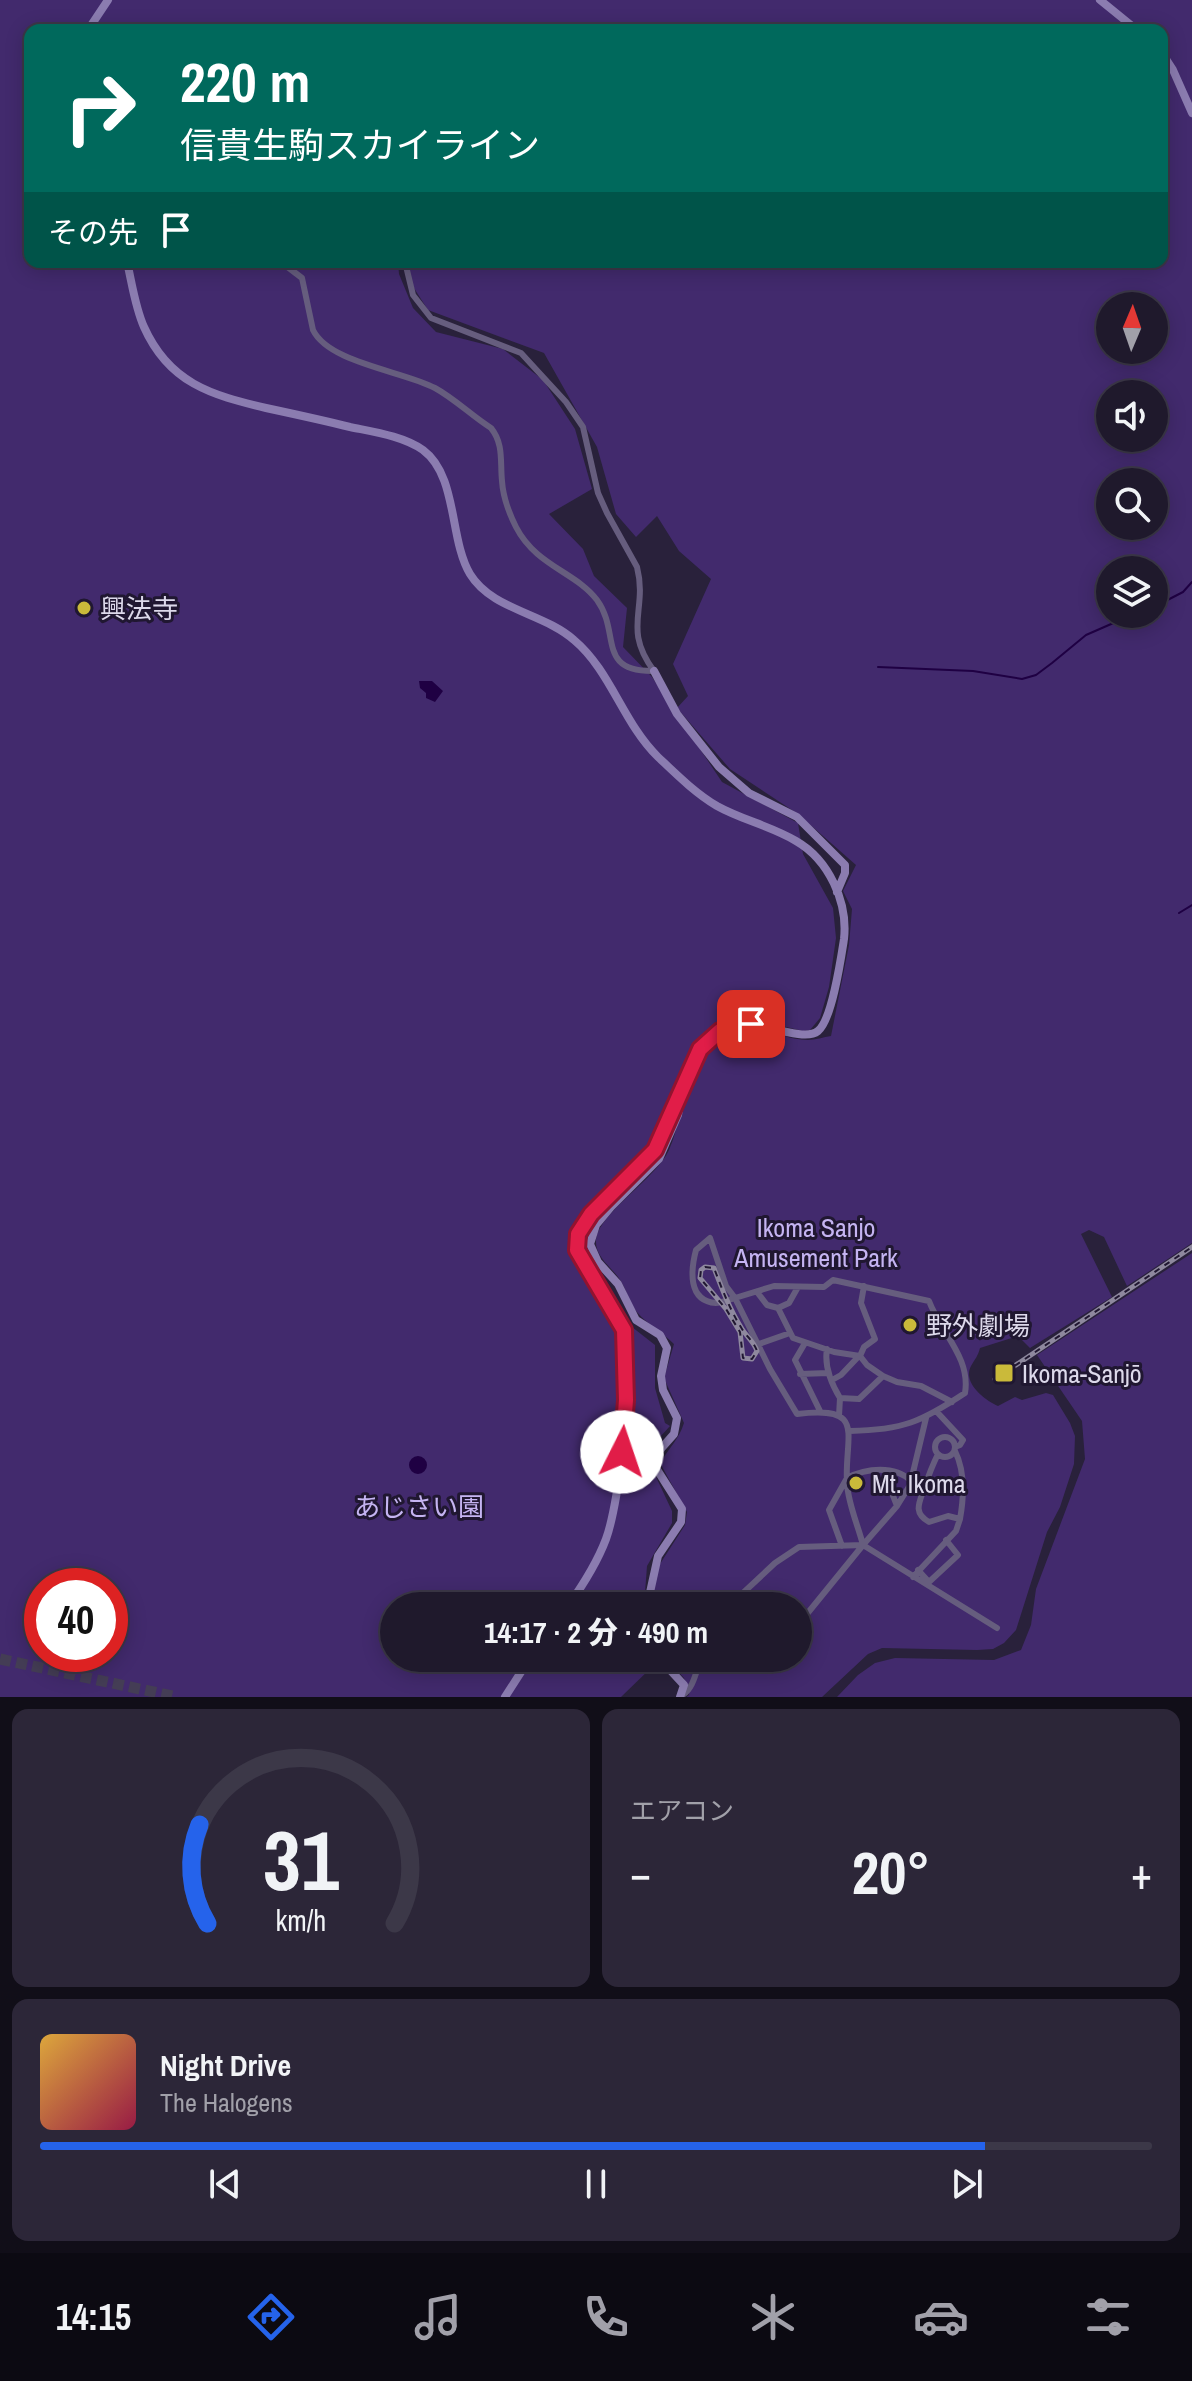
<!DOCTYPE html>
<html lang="ja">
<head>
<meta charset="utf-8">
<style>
  :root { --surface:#1f192c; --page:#2c2638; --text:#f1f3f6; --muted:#a1a0a9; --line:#3c3848; --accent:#2563eb }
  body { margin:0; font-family:"Archivo Narrow","Noto Sans JP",sans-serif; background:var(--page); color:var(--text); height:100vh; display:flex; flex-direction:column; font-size:30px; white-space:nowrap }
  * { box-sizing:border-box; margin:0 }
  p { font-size:26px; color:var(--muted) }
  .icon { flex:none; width:44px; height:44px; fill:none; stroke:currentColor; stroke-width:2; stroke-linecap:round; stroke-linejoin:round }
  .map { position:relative; height:1697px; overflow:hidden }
  .side { display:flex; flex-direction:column; gap:12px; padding:12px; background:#110e18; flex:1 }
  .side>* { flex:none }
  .banner { position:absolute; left:24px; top:24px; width:1144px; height:244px; border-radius:16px; box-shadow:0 4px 20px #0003,0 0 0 2px var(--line); background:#00695c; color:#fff; overflow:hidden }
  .needle { width:52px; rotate:2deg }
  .buttons { position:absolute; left:1096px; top:292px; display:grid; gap:16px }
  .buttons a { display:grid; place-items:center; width:72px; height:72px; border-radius:50%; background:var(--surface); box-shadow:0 4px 20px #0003,0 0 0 2px var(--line); font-size:40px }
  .speed { position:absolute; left:24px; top:1568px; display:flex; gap:16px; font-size:40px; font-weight:700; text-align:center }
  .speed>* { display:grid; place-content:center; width:104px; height:104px; border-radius:50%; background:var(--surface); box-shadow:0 4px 20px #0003,0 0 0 2px var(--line); line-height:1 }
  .speed .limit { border:12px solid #d22; background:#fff; color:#111 }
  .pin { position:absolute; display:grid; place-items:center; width:68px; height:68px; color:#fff; margin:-34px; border-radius:16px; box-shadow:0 4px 12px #0006 }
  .me { position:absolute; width:88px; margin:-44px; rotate:4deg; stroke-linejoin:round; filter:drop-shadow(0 0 6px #0008) }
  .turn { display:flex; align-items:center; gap:28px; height:168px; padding:0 24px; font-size:36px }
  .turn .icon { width:104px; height:104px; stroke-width:2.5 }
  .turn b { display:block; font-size:56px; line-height:68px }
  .then { display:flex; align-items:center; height:76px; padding:0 24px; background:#0003; gap:16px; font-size:30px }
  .big { font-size:60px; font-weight:800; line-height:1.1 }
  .side .card { flex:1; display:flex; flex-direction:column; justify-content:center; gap:12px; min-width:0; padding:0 28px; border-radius:16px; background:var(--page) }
  .side .dial { align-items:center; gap:0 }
  .dial svg { height:208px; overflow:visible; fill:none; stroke:var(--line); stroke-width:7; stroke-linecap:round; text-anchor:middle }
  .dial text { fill:var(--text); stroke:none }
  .song { display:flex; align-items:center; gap:24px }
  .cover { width:96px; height:96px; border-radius:12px; background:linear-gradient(135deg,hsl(40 70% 55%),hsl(340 70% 35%)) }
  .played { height:8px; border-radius:4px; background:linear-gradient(90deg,var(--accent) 85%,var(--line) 85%) }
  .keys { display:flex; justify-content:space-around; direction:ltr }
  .heat { display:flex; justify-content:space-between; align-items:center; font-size:44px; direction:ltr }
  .side .tiles { flex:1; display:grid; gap:12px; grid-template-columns:1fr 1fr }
  .card:last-child { grid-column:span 2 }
  .trip { position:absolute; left:380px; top:1592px; width:432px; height:80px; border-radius:40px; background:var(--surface); box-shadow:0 4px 20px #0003,0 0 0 2px var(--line); font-weight:800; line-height:80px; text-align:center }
  .menu { display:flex; height:128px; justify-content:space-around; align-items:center; background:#0c0a12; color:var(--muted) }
  .menu .icon { width:56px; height:56px }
  .menu .selected { color:var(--accent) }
  .menu b { font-size:36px; color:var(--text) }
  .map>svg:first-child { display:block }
</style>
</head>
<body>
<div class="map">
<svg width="1192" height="1697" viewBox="0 0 1192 1697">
  <rect width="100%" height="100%" fill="#29213b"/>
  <path fill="#422a6d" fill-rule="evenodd" d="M0,0h1192v1243l-65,43 -23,-49 -15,-7 -8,4 31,63 -82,51 -12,-12 -38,12c-2,8 -5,11 -9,18 -9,17 14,34 27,40l17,-9 7,3 24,-7 7,2 17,28 5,13 -1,28 -14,43 -13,25 -31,98 -12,13 -11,6 -16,1 -95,-2 -14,6 -46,43h-136l3,-2 -5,-17 -19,-20h133v-52h-147l7,-39 27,-42 2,-13 -27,-49c9,-15 19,-24 24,-40l-20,-45 10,-34c-12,-12 -32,-23 -41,-37 -4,-6 -6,-15 -10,-22 -7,-16 -29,-26 -27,-46 4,-27 60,-60 73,-89 17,-36 11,-91 50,-114 37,-21 56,4 89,4 7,0 16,-3 23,-4l18,-91 3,-36 -9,-18 13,-26 -58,-51 -68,-45 -53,-61 11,-12 -15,-32 38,-85 -32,-28 -22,-35 -21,21 -20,-23 -19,-67 -53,-94 -116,-43 -16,-25 -4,-23h754v-232h-1132v232h368l1,12 14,34 23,24 67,17 40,31 32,49 17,60 -43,25 34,35 11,27 33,32 -4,39 29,30 70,105 76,41 5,31 30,54 3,30 -7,49 -9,31 -10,12 -7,1 -42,-10h-25l-26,12 -21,23 -41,96 -51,45 -22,32 -2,22 22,40 18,2 19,34 23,18v43l10,35 5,3 -20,22 -1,14 23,49v12l-25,43 -3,40h-250v52h256l4,7 -33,32h-621zM1110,306h44v44h-44zM1110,394h44v44h-44zM1110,482h44v44h-44zM1110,570h44v44h-44zM42,1586h68v68h-68z
    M1192,1253v444h-355l21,-22 17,-12 20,-5 99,2 27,-10 10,-25 5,-36 49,-130 -3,-38 -45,-66z"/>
  <path fill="#1f0043" d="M419,681h13l11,10 -8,11 -9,-4v-5l-6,-5z
    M409 1465a9 9 0 1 1 18 0a9 9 0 1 1-18 0Z"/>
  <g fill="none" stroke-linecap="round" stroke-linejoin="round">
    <path stroke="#1f0043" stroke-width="2" d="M1154,607l29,-15 9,-10
      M878,667l95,4 49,8 14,-4 16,-12 34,-28 48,-21
      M1179,913l13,-8"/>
    <path stroke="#443d55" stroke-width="11" stroke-dasharray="11 5.5" stroke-linecap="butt" d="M0,1659l177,38"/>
    <path stroke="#665d7e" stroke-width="6" d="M281,262l21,16 11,52c16,33 90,41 122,58 20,11 37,28 56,40 13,16 9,34 11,53 1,16 7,32 14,46 20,39 60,45 81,73 24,33 -1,72 57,71
      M405,262l8,33 18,23 90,35 45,49 17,25 15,66 9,20 30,54c11,43 -15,61 17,104
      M710,1238l16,48 9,12c-5,1 -14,5 -19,5 -29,-2 -25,-34 -20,-53z
      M864,1286l-3,17 14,36 -11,8 -4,9 7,9 16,11 14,6 24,4 31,16
      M757,1292l10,13 11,3 15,30 41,14 26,4
      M778,1308l11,-5 9,-16
      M805,1343l-10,17 25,51
      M759,1344l31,-11
      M827,1349c-3,17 4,34 13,49
      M800,1374l28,-1
      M832,1380l9,-5 18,-19
      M937,1412l26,28 -3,5 -5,2
      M839,1416l1,-18 19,1 24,-23
      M926,1418l-16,67 -13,21 -34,39 134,83
      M935 1447a10 10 0 1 1 20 0a10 10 0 1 1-20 0Z
      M938,1454c-6,12 -10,23 -14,35 -5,14 -11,24 5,33l19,-6 12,3c4,-22 5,-48 -5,-68
      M886,1471v7l11,28
      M842,1546l-13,-36 18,-32c19,-10 48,-13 64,3
      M918,1570l11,12 29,-27 -12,-15
      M913,1577l43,-46 4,-12
      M729,1606l46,-43 24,-16 64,-2
      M798,1625l65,-80c-5,-20 -15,-41 -16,-62 -3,-48 21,-78 -50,-69l-27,-45 -35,-71 39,-12 50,1 9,-7 96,21c12,32 42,57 36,92 -44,29 -62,37 -115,38
      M681,1696c13,-7 15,-25 20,-38"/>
    <path stroke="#8b7cb0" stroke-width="8" d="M1100,0l37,30
      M88,30l20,-30
      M1162,53l11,17 19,43
      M127,262c5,21 8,45 17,65 25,56 67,68 122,81 28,6 56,12 84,19 24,5 53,9 73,23 35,26 26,89 47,124 22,36 74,39 104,66 37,31 49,83 84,117 18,17 37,36 59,49 25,14 54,20 79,35 33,19 52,61 48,98 -3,19 -12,81 -26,92 -16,13 -62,-15 -93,-2 -44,19 -46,86 -70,122 -19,28 -68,50 -77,85 -7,28 37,67 46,94 11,37 -4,171 -18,209 -9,24 -23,46 -38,67
      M654,671l23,43 42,53 30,26 48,24 48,48v8l-8,19
      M647,1606l11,-50 23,-34 1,-13 -26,-41 2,-16 16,-18 3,-16 -14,-28 -2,-14 6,-28 -7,-13 -24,-15 -18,-36 -20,-22 -8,-18 6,-19 15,-18 48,-48 19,-44 3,-17
      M659,1658l25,27 -4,12
      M505,1697l25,-39"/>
    <defs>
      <path id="rail" d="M705,1267l9,1c8,21 16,42 28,61 5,8 12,13 15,22l-5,8 -9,-1 -3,-26 -14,-23 -26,-31 1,-8z
        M995,1379l197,-132"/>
    </defs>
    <use href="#rail" stroke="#8e889e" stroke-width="5"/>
    <use href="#rail" stroke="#201731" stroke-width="2" stroke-dasharray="6" stroke-linecap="butt"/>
  </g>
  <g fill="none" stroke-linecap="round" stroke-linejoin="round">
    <defs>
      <path id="route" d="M622,1452l4,-52 -2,-70 -47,-80 1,-16 13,-20 64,-64 45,-101 20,-18 31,-7"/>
    </defs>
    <use href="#route" stroke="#92132f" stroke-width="20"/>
    <use href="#route" stroke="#e11d48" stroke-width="14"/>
  </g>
  <g fill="#caba3a" stroke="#201731" stroke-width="3">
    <circle cx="84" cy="608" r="8"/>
    <circle cx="910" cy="1325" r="8"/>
    <rect x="994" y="1363" width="20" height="20" rx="4"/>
    <circle cx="856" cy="1483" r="8"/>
  </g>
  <g text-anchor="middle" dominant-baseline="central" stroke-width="6" stroke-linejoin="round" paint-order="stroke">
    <g font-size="26" fill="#ddd9eb" stroke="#201731" text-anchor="start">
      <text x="100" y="608">興法寺</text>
      <text x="926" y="1325">野外劇場</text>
      <text x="1022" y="1373">Ikoma-Sanjō</text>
      <text x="872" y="1483">Mt. Ikoma</text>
    </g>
    <g font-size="26" fill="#c5b4f2" stroke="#201731">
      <text x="816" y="1227">Ikoma Sanjo<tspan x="816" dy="30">Amusement Park</tspan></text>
      <text x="419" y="1506">あじさい園</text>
    </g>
  </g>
</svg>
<div class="buttons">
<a><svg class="needle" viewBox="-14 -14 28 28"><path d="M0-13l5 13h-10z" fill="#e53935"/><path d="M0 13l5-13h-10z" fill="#a1a0a9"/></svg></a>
<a><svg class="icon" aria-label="sound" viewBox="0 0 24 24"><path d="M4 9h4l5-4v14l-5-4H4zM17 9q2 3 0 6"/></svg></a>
<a><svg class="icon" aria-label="search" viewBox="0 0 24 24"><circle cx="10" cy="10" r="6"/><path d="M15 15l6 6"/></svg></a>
<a><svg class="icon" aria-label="layers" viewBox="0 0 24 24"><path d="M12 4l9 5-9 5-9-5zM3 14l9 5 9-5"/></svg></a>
</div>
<div class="speed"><div class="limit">40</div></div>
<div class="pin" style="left:751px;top:1024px;background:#d93025"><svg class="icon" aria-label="arrive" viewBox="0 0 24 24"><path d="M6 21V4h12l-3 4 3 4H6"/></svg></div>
<svg class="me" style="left:622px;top:1452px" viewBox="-20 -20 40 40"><circle r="19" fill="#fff"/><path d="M0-13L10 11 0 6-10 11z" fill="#e11d48"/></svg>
<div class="trip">14:17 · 2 分 · 490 m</div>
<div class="banner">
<div class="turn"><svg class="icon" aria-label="right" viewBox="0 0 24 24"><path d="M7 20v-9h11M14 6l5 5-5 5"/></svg><div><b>220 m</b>信貴生駒スカイライン</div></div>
<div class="then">その先<svg class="icon" aria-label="arrive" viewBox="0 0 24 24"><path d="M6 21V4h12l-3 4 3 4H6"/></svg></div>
</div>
</div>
<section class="side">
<div class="tiles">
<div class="card dial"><svg viewBox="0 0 100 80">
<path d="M14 69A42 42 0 1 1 86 69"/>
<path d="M14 69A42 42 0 0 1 11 31" stroke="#2563eb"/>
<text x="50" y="56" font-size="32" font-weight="700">31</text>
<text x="50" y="72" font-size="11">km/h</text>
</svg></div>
<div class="card"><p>エアコン</p>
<div class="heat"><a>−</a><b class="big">20°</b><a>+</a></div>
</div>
<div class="card">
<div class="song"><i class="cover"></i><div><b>Night Drive</b><p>The Halogens</p></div></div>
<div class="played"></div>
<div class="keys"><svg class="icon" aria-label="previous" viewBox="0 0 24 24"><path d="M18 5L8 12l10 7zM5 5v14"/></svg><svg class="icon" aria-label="pause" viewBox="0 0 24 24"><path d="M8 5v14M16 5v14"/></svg><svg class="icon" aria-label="next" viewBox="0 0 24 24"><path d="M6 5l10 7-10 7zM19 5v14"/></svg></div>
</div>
</div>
</section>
<nav class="menu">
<b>14:15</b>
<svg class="icon selected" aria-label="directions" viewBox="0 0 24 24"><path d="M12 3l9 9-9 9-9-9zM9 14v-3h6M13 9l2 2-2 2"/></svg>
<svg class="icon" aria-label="music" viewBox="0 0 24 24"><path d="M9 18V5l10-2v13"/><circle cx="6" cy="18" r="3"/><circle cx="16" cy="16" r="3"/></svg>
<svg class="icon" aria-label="phone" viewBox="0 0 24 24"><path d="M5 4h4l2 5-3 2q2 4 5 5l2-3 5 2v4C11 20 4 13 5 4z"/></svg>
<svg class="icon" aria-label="climate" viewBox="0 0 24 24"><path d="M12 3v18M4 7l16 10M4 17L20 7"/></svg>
<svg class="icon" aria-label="car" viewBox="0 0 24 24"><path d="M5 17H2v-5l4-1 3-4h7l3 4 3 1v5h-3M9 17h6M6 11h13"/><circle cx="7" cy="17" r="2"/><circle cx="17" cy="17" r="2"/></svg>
<svg class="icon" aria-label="filters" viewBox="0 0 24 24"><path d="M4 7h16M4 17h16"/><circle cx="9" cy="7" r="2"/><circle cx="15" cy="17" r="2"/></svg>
</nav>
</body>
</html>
